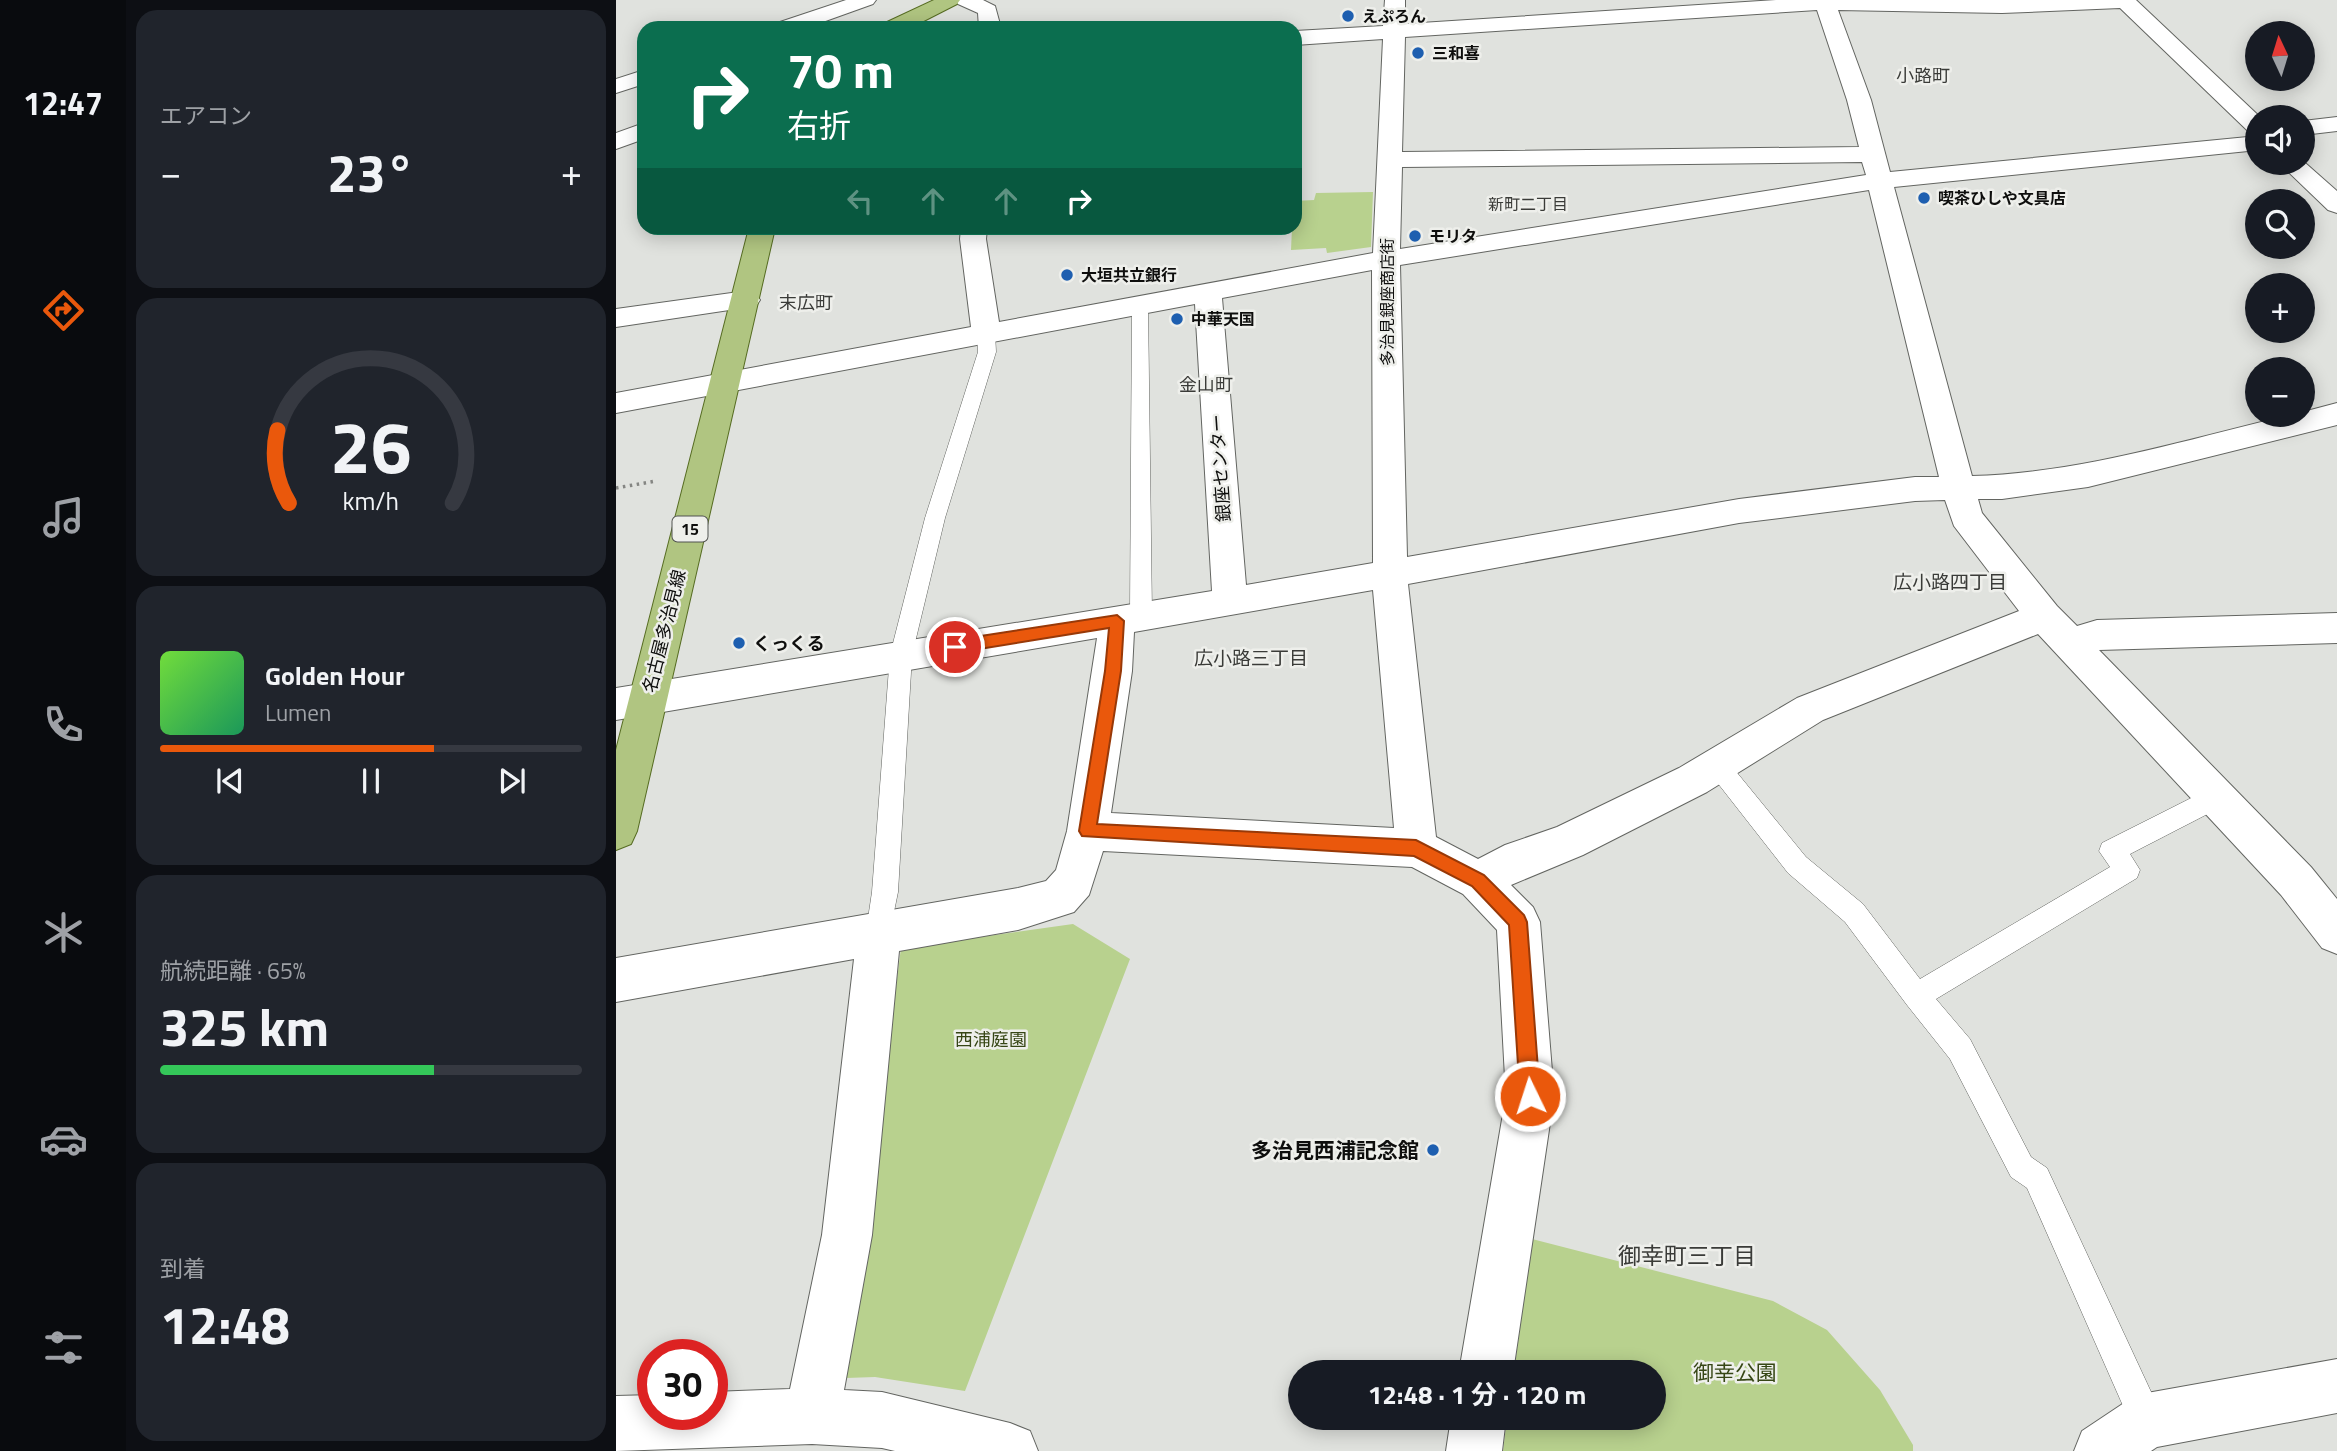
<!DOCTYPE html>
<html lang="ja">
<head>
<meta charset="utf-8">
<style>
  :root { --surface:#171b24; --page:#20242c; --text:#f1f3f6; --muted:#9ea1a6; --line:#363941; --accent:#ea580c }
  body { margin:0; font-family:"Titillium Web","Noto Sans JP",sans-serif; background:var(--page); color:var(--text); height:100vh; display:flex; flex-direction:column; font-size:26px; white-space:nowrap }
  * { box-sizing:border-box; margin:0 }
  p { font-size:23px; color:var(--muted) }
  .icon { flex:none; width:38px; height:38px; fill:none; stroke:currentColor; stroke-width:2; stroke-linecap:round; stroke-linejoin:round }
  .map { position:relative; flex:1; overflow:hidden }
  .details { display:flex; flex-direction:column; gap:10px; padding:10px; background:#0d0f14; width:490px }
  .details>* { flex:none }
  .top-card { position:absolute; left:21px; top:21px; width:665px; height:214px; border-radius:21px; box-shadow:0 4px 18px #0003; background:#0b6e4f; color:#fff; overflow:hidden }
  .needle { width:46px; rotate:356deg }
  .controls { position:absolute; left:1629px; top:21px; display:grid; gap:14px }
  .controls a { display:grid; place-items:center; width:70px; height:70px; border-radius:50%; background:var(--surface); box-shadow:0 4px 18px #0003; font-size:35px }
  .speed { position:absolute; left:21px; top:1339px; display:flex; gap:14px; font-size:35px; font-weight:700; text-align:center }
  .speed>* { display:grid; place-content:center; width:91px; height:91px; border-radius:50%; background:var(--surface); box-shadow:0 4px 18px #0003; line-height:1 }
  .speed .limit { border:10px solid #d22; background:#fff; color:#111 }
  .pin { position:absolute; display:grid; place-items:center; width:60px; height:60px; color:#fff; margin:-30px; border:4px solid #fff; border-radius:50%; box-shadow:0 2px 7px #0007 }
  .me { position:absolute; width:77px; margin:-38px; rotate:356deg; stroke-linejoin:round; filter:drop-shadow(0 0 5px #0008) }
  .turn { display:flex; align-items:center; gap:24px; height:147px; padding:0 35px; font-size:32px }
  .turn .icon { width:91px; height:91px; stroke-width:2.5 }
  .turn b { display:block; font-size:49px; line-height:60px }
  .lanes { display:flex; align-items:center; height:66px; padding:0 35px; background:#0003; justify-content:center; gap:35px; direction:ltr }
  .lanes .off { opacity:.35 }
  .big { font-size:52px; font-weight:700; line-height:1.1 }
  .details .tile { flex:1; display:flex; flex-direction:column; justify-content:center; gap:10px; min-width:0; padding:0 24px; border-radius:21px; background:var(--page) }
  .details .dial { align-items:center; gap:0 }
  .dial svg { height:182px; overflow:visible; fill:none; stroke:var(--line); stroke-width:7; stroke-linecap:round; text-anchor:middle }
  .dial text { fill:var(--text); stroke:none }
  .song { display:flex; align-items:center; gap:21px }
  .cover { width:84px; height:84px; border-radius:10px; background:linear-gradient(135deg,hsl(100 70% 55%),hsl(150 70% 35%)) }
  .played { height:7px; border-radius:4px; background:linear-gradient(90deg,var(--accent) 65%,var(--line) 65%) }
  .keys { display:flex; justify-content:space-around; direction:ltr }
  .heat { display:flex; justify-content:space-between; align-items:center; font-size:38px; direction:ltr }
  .charge { height:10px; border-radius:5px; background:linear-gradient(90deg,#34c759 65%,var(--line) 0) }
  .trip { position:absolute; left:672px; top:1360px; width:378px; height:70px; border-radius:35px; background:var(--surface); box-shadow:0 4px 18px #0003; font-weight:700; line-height:70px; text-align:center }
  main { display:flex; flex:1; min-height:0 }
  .tab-bar { display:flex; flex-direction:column; width:126px; justify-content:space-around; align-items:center; background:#090b0e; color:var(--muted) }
  .tab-bar .icon { width:49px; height:49px }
  .tab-bar .selected { color:var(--accent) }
  .tab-bar b { font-size:32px; color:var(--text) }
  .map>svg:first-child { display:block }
</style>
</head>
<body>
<main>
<nav class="tab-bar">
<b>12:47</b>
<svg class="icon selected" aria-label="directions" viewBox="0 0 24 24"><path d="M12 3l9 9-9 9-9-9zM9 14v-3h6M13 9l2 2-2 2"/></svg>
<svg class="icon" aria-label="music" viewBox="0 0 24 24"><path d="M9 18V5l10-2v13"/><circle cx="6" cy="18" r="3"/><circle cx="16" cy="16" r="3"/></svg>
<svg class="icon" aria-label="phone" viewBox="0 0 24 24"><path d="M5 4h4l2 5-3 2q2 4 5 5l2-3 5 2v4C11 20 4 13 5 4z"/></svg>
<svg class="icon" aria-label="climate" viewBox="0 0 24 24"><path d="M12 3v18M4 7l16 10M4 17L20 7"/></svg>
<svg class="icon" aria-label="car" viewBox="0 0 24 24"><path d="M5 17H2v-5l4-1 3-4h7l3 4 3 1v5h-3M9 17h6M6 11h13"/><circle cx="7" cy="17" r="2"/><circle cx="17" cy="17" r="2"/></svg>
<svg class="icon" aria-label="filters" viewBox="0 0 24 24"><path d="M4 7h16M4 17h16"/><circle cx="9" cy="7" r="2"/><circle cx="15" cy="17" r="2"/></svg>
</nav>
<section class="details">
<div class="tile"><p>エアコン</p>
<div class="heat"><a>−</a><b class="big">23°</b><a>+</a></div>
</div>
<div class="tile dial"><svg viewBox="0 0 100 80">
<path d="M14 69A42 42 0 1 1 86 69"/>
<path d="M14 69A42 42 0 0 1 9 37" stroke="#ea580c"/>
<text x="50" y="56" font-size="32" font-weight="700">26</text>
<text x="50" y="72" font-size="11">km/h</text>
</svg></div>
<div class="tile">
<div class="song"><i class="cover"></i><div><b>Golden Hour</b><p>Lumen</p></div></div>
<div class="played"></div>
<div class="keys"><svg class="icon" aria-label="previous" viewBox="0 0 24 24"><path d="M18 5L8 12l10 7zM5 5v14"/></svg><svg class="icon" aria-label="pause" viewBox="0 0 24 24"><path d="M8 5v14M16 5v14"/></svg><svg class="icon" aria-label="next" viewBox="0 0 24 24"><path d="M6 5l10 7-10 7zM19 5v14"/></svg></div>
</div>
<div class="tile"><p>航続距離 · 65%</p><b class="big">325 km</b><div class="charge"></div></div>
<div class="tile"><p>到着</p><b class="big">12:48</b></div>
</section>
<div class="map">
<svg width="1721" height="1451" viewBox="0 0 1721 1451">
  <rect width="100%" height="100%" fill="#e0e2de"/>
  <path fill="#b8d18e" d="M757,192l-2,55 -44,6 -1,-5 -35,2 1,-22h3v-27l19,-1 2,-7z
    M457,924l57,35 -165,432 -90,-14 -29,1 55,-430z
    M916,1239l241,62 54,29 53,60 33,55v6h-410l4,-33h147v-46h-140z"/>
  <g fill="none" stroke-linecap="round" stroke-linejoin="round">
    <defs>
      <path id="lane" d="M524,300l8,5 4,311 -4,6 -7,2 -7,-2 -4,-6 2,-311z
        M370,327l9,6 1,19 -51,166 -33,137 -14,237 -10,49 -9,3 -9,-3 -4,-9 6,-40 18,-237 35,-137 53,-166 -1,-19z
        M1101,755l8,3 81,99 57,47 57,75 190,-112 -11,-16 3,-8 107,-54 8,-3 8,3 4,8 -4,8 -95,49 10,16 -3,8 -201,121 34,40 61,118 16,11 112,241 4,12 -4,12 -12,4 -12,-4 -108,-245 -16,-11 -61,-118 -43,-54 -62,-83 -57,-49 -79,-101 -4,-7 4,-7z"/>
      <path id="street" d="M230,0h30l-3,4 -67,24h-32l3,-5z
        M339,0h28l12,6 6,22h-22l-1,-15 -20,-9z
        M769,0h20v24l371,-24h360l124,117h-2v18l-8,-2 -130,-125 -118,5 -164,-3 33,90 19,72 368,-36v14l-364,37 78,289c108,-3 213,-36 318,-61h13v-3l34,-9v22l-249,62 -86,12h-24l4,14 75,93 20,20 20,-6 240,-7v30l-238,7 212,217 26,32v55l-15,-6 -41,-53 -243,-261 -215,86 -116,72 -124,63 -72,30 22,22 7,15 14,174 -41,276h-54l47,-276 -9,-166 -34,-36 -51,-27 -309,-16 -14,44 -15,17 -56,18 -119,21 -27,284 -28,155 38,2 128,31 20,8 8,20h-143l-13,-3 -70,-4 -196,7v-55l37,-1v19h59v-22l78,-3 32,-154 32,-276 -238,43v-44l402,-70 28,-7 10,-11 11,-39 30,-193 -481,82v-32l596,-97 -17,-287 -579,109v-20l355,-66 -11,-88 1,-11h26l-1,11 13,83 374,-69 10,-214 -88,6v-14l88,-5zM1201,10l30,90 12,47 -457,5 3,-115zM1246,162l4,13 -466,74 2,-82zM1253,190l70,287h-24l-176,22 -332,58 -7,-292zM756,270l1,293 -127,22 -24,-287zM1329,500l9,26 65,85 -222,87 -118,70 -122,59 -52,18 -27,14 -42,-22 -28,-253 331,-61 176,-22zM757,590l21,238 -283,-15 21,-142 2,-39z
        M28,70v14l-28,9v-14z
        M1721,117v14l-34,4v-14z
        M28,123v16l-28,10v-16z
        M1687,161l34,30v22l-9,-3 -49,-47z
        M130,291l10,3 4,6 -4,6 -140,21v-18z
        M1721,1359v54l-180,34 -6,4h-77l8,-20 45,-30 20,-8z
        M835,1418h55l-4,33h-56z"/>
      <path id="primary" d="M318,0h26l-3,4 -47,24h-28l3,-5z
        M133,228h26l-138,603 -6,13 -15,6v-100z"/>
    </defs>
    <use href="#lane" stroke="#636561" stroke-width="1"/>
    <use href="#street" stroke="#636561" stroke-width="2"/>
    <use href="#primary" stroke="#566c22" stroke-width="2"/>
    <path stroke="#858683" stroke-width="3.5" stroke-dasharray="2.5 4.5" stroke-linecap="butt" d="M0,488l40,-7"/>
    <use href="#lane" fill="#fff" fill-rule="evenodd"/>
    <use href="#street" fill="#fff" fill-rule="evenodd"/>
    <use href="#primary" fill="#b0c581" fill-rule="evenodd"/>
  </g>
  <path fill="#ea580c" stroke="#983908" stroke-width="2" d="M501,615l7,6 -3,50 -24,153 319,16 68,35 40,40 3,7 13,174 -3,7 -7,3 -7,-3 -3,-7 -11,-171 -37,-39 -58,-30 -332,-20 -3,-5 26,-160 4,-43 -154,25 -8,-6 8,-7z"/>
  <g fill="#1e5fb0" stroke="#eeefeb" stroke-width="2.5">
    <circle cx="732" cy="16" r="7"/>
    <circle cx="802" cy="53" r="7"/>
    <circle cx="1308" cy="198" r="7"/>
    <circle cx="799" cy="236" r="7"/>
    <circle cx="451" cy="275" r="7"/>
    <circle cx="561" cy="319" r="7"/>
    <circle cx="123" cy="643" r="7"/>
    <circle cx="817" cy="1150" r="7"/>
  </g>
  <g text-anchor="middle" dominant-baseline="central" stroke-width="5" stroke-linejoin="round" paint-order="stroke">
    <g font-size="16" font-weight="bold" fill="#0e0e0d" stroke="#eeefeb" text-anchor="start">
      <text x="746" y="16">えぷろん</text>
      <text x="816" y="53">三和喜</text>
      <text x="1322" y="198">喫茶ひしや文具店</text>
      <text x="813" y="236">モリタ</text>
      <text x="465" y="275">大垣共立銀行</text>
      <text x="575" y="319">中華天国</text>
    </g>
    <g font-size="16" fill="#3a3b38" stroke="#eeefeb">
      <text x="912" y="204">新町二丁目</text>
    </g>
    <g font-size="16" fill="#0e0e0d" stroke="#eeefeb">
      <text transform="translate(771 302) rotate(-90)">多治見銀座商店街</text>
    </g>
    <rect fill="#eeefeb" stroke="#515250" stroke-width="2" x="56.5" y="516.5" width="35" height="25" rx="5"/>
    <g font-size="16" font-weight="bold" fill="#0e0e0d">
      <text x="74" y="529">15</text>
    </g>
    <g font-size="18" fill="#3a3b38" stroke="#eeefeb">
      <text x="1307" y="75">小路町</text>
      <text x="190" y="302">末広町</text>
      <text x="590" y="384">金山町</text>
    </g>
    <g font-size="18" fill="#0e0e0d" stroke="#eeefeb">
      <text transform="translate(604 468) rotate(-94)">銀座センター</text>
      <text transform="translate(48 631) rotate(-76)">名古屋多治見線</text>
    </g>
    <g font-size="18" font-weight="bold" fill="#0e0e0d" stroke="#eeefeb" text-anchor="start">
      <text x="137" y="643">くっくる</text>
    </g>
    <g font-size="18" fill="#364615" stroke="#eeefeb">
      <text x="375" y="1039">西浦庭園</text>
    </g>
    <g font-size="19" fill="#3a3b38" stroke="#eeefeb">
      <text x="1334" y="581">広小路四丁目</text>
      <text x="635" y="657">広小路三丁目</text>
    </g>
    <g font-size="21" font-weight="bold" fill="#0e0e0d" stroke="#eeefeb" text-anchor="end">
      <text x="803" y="1150">多治見西浦記念館</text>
    </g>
    <g font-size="21" fill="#364615" stroke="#eeefeb">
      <text x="1119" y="1372">御幸公園</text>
    </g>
    <g font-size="23" fill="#3a3b38" stroke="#eeefeb">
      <text x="1071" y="1255">御幸町三丁目</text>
    </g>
  </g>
</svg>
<div class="controls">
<a><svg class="needle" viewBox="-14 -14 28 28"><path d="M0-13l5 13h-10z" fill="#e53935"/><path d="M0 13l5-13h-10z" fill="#9ea1a6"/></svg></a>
<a><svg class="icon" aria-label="sound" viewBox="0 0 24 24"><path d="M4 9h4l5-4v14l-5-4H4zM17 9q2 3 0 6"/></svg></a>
<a><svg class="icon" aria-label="search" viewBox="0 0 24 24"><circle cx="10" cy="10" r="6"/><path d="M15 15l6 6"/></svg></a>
<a>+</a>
<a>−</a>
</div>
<div class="speed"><div class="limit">30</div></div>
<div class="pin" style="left:339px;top:647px;background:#d93025"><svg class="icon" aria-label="arrive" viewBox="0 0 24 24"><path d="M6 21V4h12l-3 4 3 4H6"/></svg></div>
<svg class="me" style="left:914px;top:1096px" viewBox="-20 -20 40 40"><circle r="17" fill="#ea580c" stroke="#fff" stroke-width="3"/><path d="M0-11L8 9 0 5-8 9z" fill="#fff"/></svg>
<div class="trip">12:48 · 1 分 · 120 m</div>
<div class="top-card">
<div class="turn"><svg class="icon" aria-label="right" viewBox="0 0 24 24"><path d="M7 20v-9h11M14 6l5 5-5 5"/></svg><div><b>70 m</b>右折</div></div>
<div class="lanes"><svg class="icon off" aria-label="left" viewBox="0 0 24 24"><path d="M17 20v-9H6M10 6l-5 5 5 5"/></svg><svg class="icon off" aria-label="ahead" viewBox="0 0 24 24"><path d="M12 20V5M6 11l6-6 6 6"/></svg><svg class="icon off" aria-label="ahead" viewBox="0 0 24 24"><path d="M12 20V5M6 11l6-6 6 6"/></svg><svg class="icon" aria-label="right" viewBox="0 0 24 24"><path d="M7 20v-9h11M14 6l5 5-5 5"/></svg></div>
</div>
</div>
</main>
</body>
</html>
